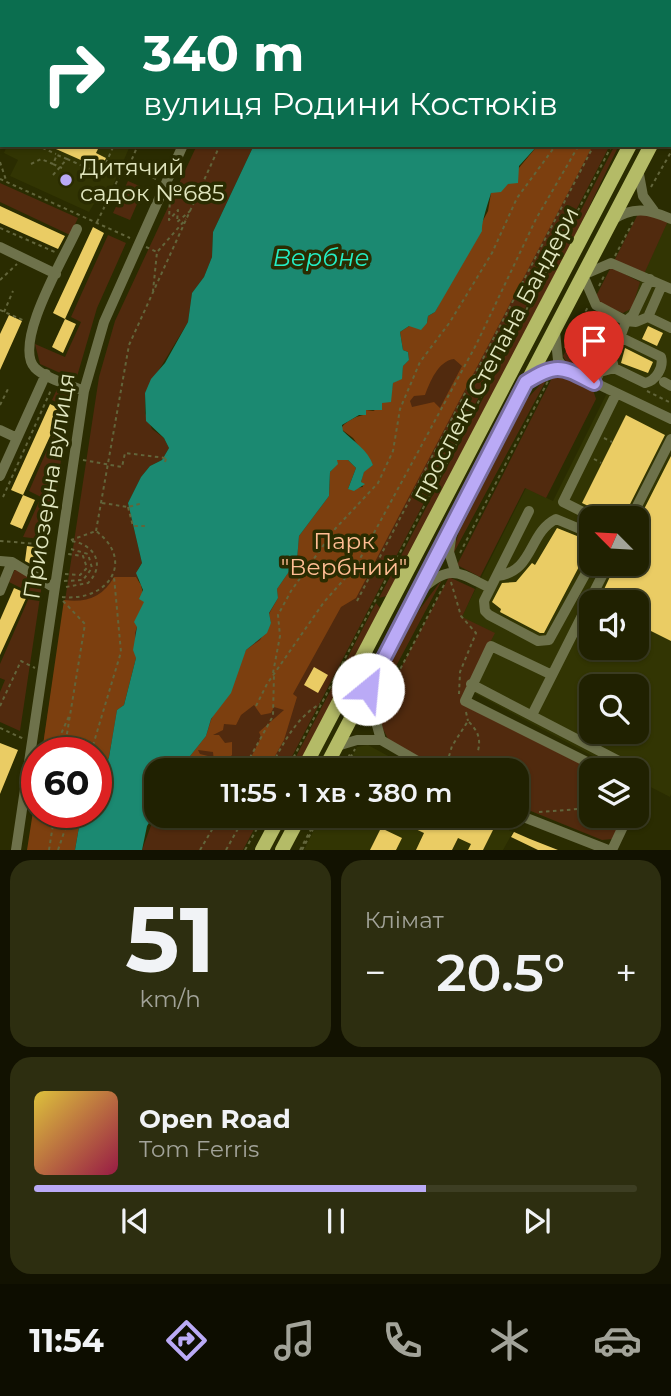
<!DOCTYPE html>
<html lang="uk">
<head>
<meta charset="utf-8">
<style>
  :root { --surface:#202101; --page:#2d2e10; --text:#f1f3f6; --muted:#a2a399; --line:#3d3e23; --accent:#baaaf6 }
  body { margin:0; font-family:Montserrat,sans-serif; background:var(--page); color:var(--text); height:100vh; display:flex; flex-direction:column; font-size:26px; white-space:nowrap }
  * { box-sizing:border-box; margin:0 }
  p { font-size:23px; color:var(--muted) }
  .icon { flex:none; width:38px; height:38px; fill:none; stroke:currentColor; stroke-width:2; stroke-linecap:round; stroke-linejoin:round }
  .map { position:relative; height:850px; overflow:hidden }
  .drawer { display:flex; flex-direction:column; gap:10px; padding:10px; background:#121201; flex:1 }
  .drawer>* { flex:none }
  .hud { position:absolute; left:0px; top:0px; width:672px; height:147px; box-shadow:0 2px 5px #0004,0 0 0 2px var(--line); background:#0b6e4f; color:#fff; overflow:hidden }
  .needle { width:46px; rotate:294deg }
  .controls { position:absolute; left:579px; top:506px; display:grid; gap:14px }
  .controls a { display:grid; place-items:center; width:70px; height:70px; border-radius:14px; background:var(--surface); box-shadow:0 2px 5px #0004,0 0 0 2px var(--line); font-size:35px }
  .speed { position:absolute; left:21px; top:737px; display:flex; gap:14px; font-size:35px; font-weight:700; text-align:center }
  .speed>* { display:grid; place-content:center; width:91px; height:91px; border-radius:50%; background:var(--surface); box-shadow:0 2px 5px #0004,0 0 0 2px var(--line); line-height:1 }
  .speed .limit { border:10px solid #d22; background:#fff; color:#111 }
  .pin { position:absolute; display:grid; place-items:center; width:60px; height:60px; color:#fff; margin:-72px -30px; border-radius:50% 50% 50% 0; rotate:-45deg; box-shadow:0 0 7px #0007 }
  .pin .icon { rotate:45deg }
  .me { position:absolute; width:77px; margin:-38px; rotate:28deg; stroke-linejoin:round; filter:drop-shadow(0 0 5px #0008) }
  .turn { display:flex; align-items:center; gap:24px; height:147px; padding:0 28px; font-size:32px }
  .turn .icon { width:91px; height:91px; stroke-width:2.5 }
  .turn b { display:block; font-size:49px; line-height:60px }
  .big { font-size:52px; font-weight:600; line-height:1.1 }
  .drawer .card { flex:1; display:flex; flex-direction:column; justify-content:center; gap:10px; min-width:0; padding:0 24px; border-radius:21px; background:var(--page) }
  .drawer .dial { align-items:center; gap:0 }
  .dial b { font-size:91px; line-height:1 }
  .song { display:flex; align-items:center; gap:21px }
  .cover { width:84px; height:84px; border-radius:10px; background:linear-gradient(135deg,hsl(50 70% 55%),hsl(340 70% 35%)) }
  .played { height:7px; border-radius:4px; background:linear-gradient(90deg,var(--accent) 65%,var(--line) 65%) }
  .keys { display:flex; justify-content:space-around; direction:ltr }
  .heat { display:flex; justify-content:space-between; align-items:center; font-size:38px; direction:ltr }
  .drawer .tiles { flex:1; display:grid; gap:10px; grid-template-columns:1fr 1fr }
  .card:last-child { grid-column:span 2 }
  .trip { position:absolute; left:144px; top:758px; width:385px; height:70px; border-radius:21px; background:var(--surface); box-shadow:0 2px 5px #0004,0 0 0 2px var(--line); font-weight:600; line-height:70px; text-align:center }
  .menu { display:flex; height:112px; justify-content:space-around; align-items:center; background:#0d0d00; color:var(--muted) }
  .menu .icon { width:49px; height:49px }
  .menu .current { color:var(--accent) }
  .menu b { font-size:32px; color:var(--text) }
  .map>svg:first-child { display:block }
</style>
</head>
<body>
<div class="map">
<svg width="671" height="850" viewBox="0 0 671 850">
  <rect width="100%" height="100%" fill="#2a2c01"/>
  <path fill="#323503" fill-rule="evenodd" d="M7,145h116l6,3 -21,49 -8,-3 -11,18 -79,-36 8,-16 -14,-7z
    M671,214v580l-1,3 -33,-17v-10h-18l-156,-83 -1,-71 64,-128 27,13 57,-114 -15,-8zM592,518h45v46h-45zM592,602h45v46h-45zM592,686h45v46h-45z
    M368,745l46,25h-69l12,-23z
    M321,816h158l34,16 -10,18h-199z"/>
  <path fill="#512a0e" d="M197,145h57l-41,87 -1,25 -8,20 -12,16 -4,29 -43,71v20l7,16 12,9 5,10 -7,12 -12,6 -9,11 -13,26 14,60 -4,6 -2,89 -40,136v-42h-54l57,-375 16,-56z
    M538,145h72l-325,625h-106l120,-234 30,-40 19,-7 15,-2 -9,-45z
    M615,145h4l-41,85 -191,366 -8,2z
    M128,181l16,7 -14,32 -17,-7z
    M0,183l78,35 -8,17 -70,-33z
    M639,212l29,9 -24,53 -30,-13z
    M108,235l18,8 -29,65 -21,72 -36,-16 -5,-20 30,13 16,-35 -10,-5z
    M611,267l29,15 -8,26 -9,5 -24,-9 -4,-6z
    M587,312l25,13 5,8 -23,46 -26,-14 -5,-9z
    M560,374l33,16 3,9 -50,99 -21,-10 -45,89 -23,-12 96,-189z
    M549,375l-98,183 8,-26 68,-133z
    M58,387l14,6 -24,147 -25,-3 18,-40 -12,-6 37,-84 -14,-7z
    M15,569l27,15 -22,147 -20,-9v-30l5,-12 -5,-2v-14l31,-71 -22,-11z
    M449,577l26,12 -13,28 33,16 -34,65 131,72v46h33l-12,23 -11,1 -86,-35v-35h-72l-55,-29 -13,-26z
    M443,578l-66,124 -3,6 1,-14 42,-81z
    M376,603l4,5 -84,162h-7z
    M156,812v4h105l-18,34h-101z"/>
  <path fill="#7c3f0f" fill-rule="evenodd" d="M538,145h55l-237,453 -15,9 -48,87 4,3 -13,43 -17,30h-22l16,-33 -2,-5 25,-22 -10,-3 -3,6 -10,2 -7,-10 -13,10 -5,10 -12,-1 -1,6 -10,5h6l6,8 7,-1v13l-8,8 -10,-1 -1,-10 -15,-2 2,4 8,2 -7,14h-22l27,-34 5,-16 35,-70 14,-10 11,-17 -2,-9 9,-16 -1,-9 20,-29 2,-24 30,-40 1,-24 7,-8v-4h11l8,8 -8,21 15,-2 -2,-5 3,-11 9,-6 -20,-27 -12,-9c3,-7 17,-14 24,-14l1,-5 8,1 8,-9h8l3,-19 9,-7 1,-10 6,-6 -1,-8 -5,-2 -3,-18 9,-6 18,-3 1,-7 7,-4 53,-101 3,-18 27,-24zM454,359l8,7 -22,42 -6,-6 -22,5 -2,-6 4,-5 11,-1c5,-13 13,-34 29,-36z
    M114,577h22l5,8 4,17 -10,31 1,25 -12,47 -7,5 -8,47 -13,37v-42h-54l22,-152c22,3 39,-3 50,-23z
    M37,786v26h52l-10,15 -4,23h-48z"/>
  <path fill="#1b8971" d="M254,145h284l-19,21 -1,17 -10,1 -7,8 -10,1c-3,10 -10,31 -9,38l-47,81 -7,4 -1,7 -6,7 -12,-4 -9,6 3,18 5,2 1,8 -6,6 -1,13 -9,4 -2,19 -9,1v7h-16v5h-7l-17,10 1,6c10,10 25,19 30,34l-9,7 -3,10 4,2 -11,7 -6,-2 8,-21 -8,-8h-11l1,4 -8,8 -1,24 -30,40 -2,24 -20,29 1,9 -9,15 2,10 -4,10 -21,17 -15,43 -20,26 -5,17 -27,34h-23v42l-9,14 -5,24h-67l4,-23 10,-15h7v-18l13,-37 8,-47 7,-5 12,-47 -3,-8 4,-23 -3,-5 10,-20 -5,-3 4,-9 -7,-17 6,-10 -14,-60 13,-26 9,-11 12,-6 7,-12 -5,-10 -18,-17 -1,-28 6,-14 14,-16 23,-41 4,-29 12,-16 8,-20 1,-25z"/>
  <path fill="#eacc64" d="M47,145h30l7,4 2,-4h14l-4,8 10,5 -5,11z
    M0,206l65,30 -7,13 -58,-26z
    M93,227l11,6 -39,86 -12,-6z
    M9,315l13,6 -22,49v-36z
    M65,319l11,5 -13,29 -11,-6z
    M648,326l15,7 -6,13 -15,-7z
    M625,348l28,14 -5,11 -27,-10z
    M50,404l12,6 -39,85 -12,-5z
    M626,415l39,20 -42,83h-20l-4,-7 -17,-8z
    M671,456v185l-34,-17v-22h-39l18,-38h21v-41z
    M23,495l12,5 -13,29 -12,-5z
    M557,528l35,14 -48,91h-4l-40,-21 1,-3 -9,-7 10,-19 14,-1 16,-19 3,2z
    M27,546l15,2 -3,20 -14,-7z
    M14,588l14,6 -28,61v-35z
    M314,667l14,8 -10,18 -14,-8z
    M0,743l18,7 -18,44z
    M388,816h15l24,11 6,-11h46l17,8 -13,26h-15l3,-6 -13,-6 -6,12h-36l8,-17z
    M381,828l21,10 -6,12h-26z
    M514,832l16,7 28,11h-20l-27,-13z"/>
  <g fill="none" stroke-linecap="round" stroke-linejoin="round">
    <path stroke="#62653b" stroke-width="2" stroke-dasharray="3.5 3.5" stroke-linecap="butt" d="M618,0l1,2
      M658,0v2
      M670,0v2
      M57,2v-2
      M259,2l1,-2
      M284,2v-2
      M599,2v-2
      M670,35l1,-10
      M0,49l2,-4
      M0,112l2,1
      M0,126l2,-4
      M36,145l20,9
      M67,159l34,15 13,-29
      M0,162l6,18
      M121,163l37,17
      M31,164l10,-5 12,5
      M129,166l9,-21
      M53,175l14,-16 -10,-4 -4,9 9,4
      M0,179l130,59
      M651,187l20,-35
      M170,197l-1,23 9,-10 -1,12 13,-11
      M97,222l28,-57
      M0,228l57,25
      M146,247l11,5 -4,39
      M158,251l28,-32
      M615,256l19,-36
      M0,280l17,-16
      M599,286l5,-10
      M0,310l25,11
      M4,312l9,-21
      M565,348l23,-41
      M647,391l24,12
      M0,405l9,-18
      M604,438l8,4
      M594,459l7,4
      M83,460l39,7 3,-14 41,5
      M165,462l2,-7
      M3,497l48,-107
      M102,503l26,4 15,-4
      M128,507l5,19h14
      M96,531l33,-186 91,-200
      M0,541l51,4
      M460,553l88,-172
      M65,574l15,1 7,-7 -4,-12 -15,-2
      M64,581l19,-1 9,-12 -4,-14 -17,-5
      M451,582l10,34 15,17 -16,39 -1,22
      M66,587l22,-4c19,-19 5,-40 -18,-42
      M62,597c46,5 74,-36 34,-66l-25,9
      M63,601l22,23 -21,128
      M357,601l237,-456
      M273,673l7,-37 -2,-21 13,-24 44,-62 43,-46 15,-32 7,-42 20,-47 30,-40 42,-69 25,-55 39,-53
      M0,706l21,-45 14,7
      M256,706l11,-22 57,-82 32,-36 120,-221 60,-126 43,-74
      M381,706l64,-123
      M466,712l2,9
      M0,728l24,11
      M39,747l12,2
      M53,752l16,-36
      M91,752l30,-100 -7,-75 -3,-1
      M243,770l30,-54 1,-42
      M269,770c13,-24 26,-52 51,-66
      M287,770l325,-625
      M342,770l9,-18
      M344,770l11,-21
      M445,770l7,-24 16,-25c10,10 13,17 10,30
      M539,812l53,-4
      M49,850l6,-38
      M58,850l13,-38
      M200,850l20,-34
      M226,850l19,-34
      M245,850l19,-34
      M300,850l18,-34
      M302,850l18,-34"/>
    <path stroke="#6e724b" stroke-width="10" d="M119,0l4,2
      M10,2l9,-2
      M184,2l1,-2
      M235,2l1,-2
      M0,24l2,-3
      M638,169l5,27 11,15
      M612,220c21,-14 37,-11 59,-1
      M77,229c-12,27 -65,115 -42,139 11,11 35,17 49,23
      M0,247l56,27
      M650,279l-17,36 -7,6 -30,-16 -13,-30 28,-12 60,26
      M648,317l23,11
      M555,332l3,28 6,8
      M614,368l-2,-8 14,-39 10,1 12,-5 14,-32
      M528,381l27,-14 9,1 107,51
      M664,382l7,4
      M594,383l6,-11 14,-4 31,15c11,-2 19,-16 16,-26l-39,-19
      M0,430l17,8
      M0,476l46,-102
      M529,511l-45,90 1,10 4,4 49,26 11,-1 43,-78
      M595,518l-32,-16 53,-108
      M631,518l40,-79
      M452,533l-3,19 6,19
      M0,561l12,1 41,25
      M497,576c37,-4 31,-43 59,-57l36,15
      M422,589c29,-26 37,-16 68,-1
      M0,591l12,-29
      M552,675l-61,-29 -26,55 138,69
      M471,684l169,88 4,9 -7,15
      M532,715l76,-151
      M381,740l52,30
      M337,746l20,-6h24l-14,-51
      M516,814l92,36
      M16,850l68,-459 20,-69 79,-177
      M612,850l16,-34"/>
    <path stroke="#b4bb67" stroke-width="14" d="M670,65l1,-3
      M670,108l1,-2
      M303,770l327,-625
      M324,770l327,-625
      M262,850l18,-34
      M282,850l18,-34"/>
  </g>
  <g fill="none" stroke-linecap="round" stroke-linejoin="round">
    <defs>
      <path id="route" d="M368,689l158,-307c32,-20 36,-15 68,1"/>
    </defs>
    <use href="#route" stroke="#796ea0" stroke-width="18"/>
    <use href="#route" stroke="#baaaf6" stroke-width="12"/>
  </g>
  <circle fill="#baaaf6" stroke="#2a2c01" stroke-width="2.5" cx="66" cy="180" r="7"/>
  <g text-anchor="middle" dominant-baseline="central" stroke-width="7" stroke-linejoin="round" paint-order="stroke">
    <g font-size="23" fill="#e1e6bf" stroke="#2a2c01" text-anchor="start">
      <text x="80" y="167">Дитячий<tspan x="80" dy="26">садок №685</tspan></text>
    </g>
    <g font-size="23" fill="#e1e6bf" stroke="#2a2c01">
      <text transform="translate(495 354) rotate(-62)">проспект Степана Бандери</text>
      <text transform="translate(49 486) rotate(-81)">Приозерна вулиця</text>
    </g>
    <g font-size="23" fill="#ffbd93" stroke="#2a2c01">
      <text x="344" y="541">Парк<tspan x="344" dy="26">"Вербний"</tspan></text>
    </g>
    <g font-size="24" font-style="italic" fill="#24edc3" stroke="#2a2c01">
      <text x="321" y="257">Вербне</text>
    </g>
  </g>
</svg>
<div class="controls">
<a><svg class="needle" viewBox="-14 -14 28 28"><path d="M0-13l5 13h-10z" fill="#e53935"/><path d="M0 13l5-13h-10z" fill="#a2a399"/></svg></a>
<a><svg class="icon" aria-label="sound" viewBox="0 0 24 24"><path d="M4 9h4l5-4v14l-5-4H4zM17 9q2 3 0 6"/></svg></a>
<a><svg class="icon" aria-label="search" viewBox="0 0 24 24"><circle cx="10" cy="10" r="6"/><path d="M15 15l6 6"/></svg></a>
<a><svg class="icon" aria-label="layers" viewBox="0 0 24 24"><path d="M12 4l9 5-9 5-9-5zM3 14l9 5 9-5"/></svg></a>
</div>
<div class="speed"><div class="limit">60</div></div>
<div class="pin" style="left:594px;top:383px;background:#d93025"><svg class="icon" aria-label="arrive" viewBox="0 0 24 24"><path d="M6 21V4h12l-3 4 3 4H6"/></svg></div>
<svg class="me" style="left:368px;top:689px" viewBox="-20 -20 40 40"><circle r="19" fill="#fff"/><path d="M0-13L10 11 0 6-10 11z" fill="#baaaf6"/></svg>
<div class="trip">11:55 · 1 хв · 380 m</div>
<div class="hud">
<div class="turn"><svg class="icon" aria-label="right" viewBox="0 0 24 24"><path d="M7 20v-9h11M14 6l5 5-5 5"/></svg><div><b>340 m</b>вулиця Родини Костюків</div></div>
</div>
</div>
<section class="drawer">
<div class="tiles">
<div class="card dial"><b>51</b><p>km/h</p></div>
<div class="card"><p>Клімат</p>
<div class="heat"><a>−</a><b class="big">20.5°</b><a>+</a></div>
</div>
<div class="card">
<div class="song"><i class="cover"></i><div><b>Open Road</b><p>Tom Ferris</p></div></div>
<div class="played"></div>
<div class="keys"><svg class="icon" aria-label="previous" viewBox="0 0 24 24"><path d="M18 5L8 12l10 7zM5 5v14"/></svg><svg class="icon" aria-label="pause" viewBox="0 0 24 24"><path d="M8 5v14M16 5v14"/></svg><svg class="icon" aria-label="next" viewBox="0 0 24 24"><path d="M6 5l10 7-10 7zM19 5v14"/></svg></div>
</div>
</div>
</section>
<nav class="menu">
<b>11:54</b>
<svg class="icon current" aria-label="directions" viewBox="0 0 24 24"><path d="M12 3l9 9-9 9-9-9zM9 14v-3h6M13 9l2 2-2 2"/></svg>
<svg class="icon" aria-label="music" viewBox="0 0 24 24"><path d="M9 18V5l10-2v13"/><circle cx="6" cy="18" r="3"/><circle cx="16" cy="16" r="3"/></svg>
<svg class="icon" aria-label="phone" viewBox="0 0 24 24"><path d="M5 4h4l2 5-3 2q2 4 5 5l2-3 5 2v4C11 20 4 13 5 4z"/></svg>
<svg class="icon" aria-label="climate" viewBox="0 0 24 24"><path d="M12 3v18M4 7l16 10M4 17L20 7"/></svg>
<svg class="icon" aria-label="car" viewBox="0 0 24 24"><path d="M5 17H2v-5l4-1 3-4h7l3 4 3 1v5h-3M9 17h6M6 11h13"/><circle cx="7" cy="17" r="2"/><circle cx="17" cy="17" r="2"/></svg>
</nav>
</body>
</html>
